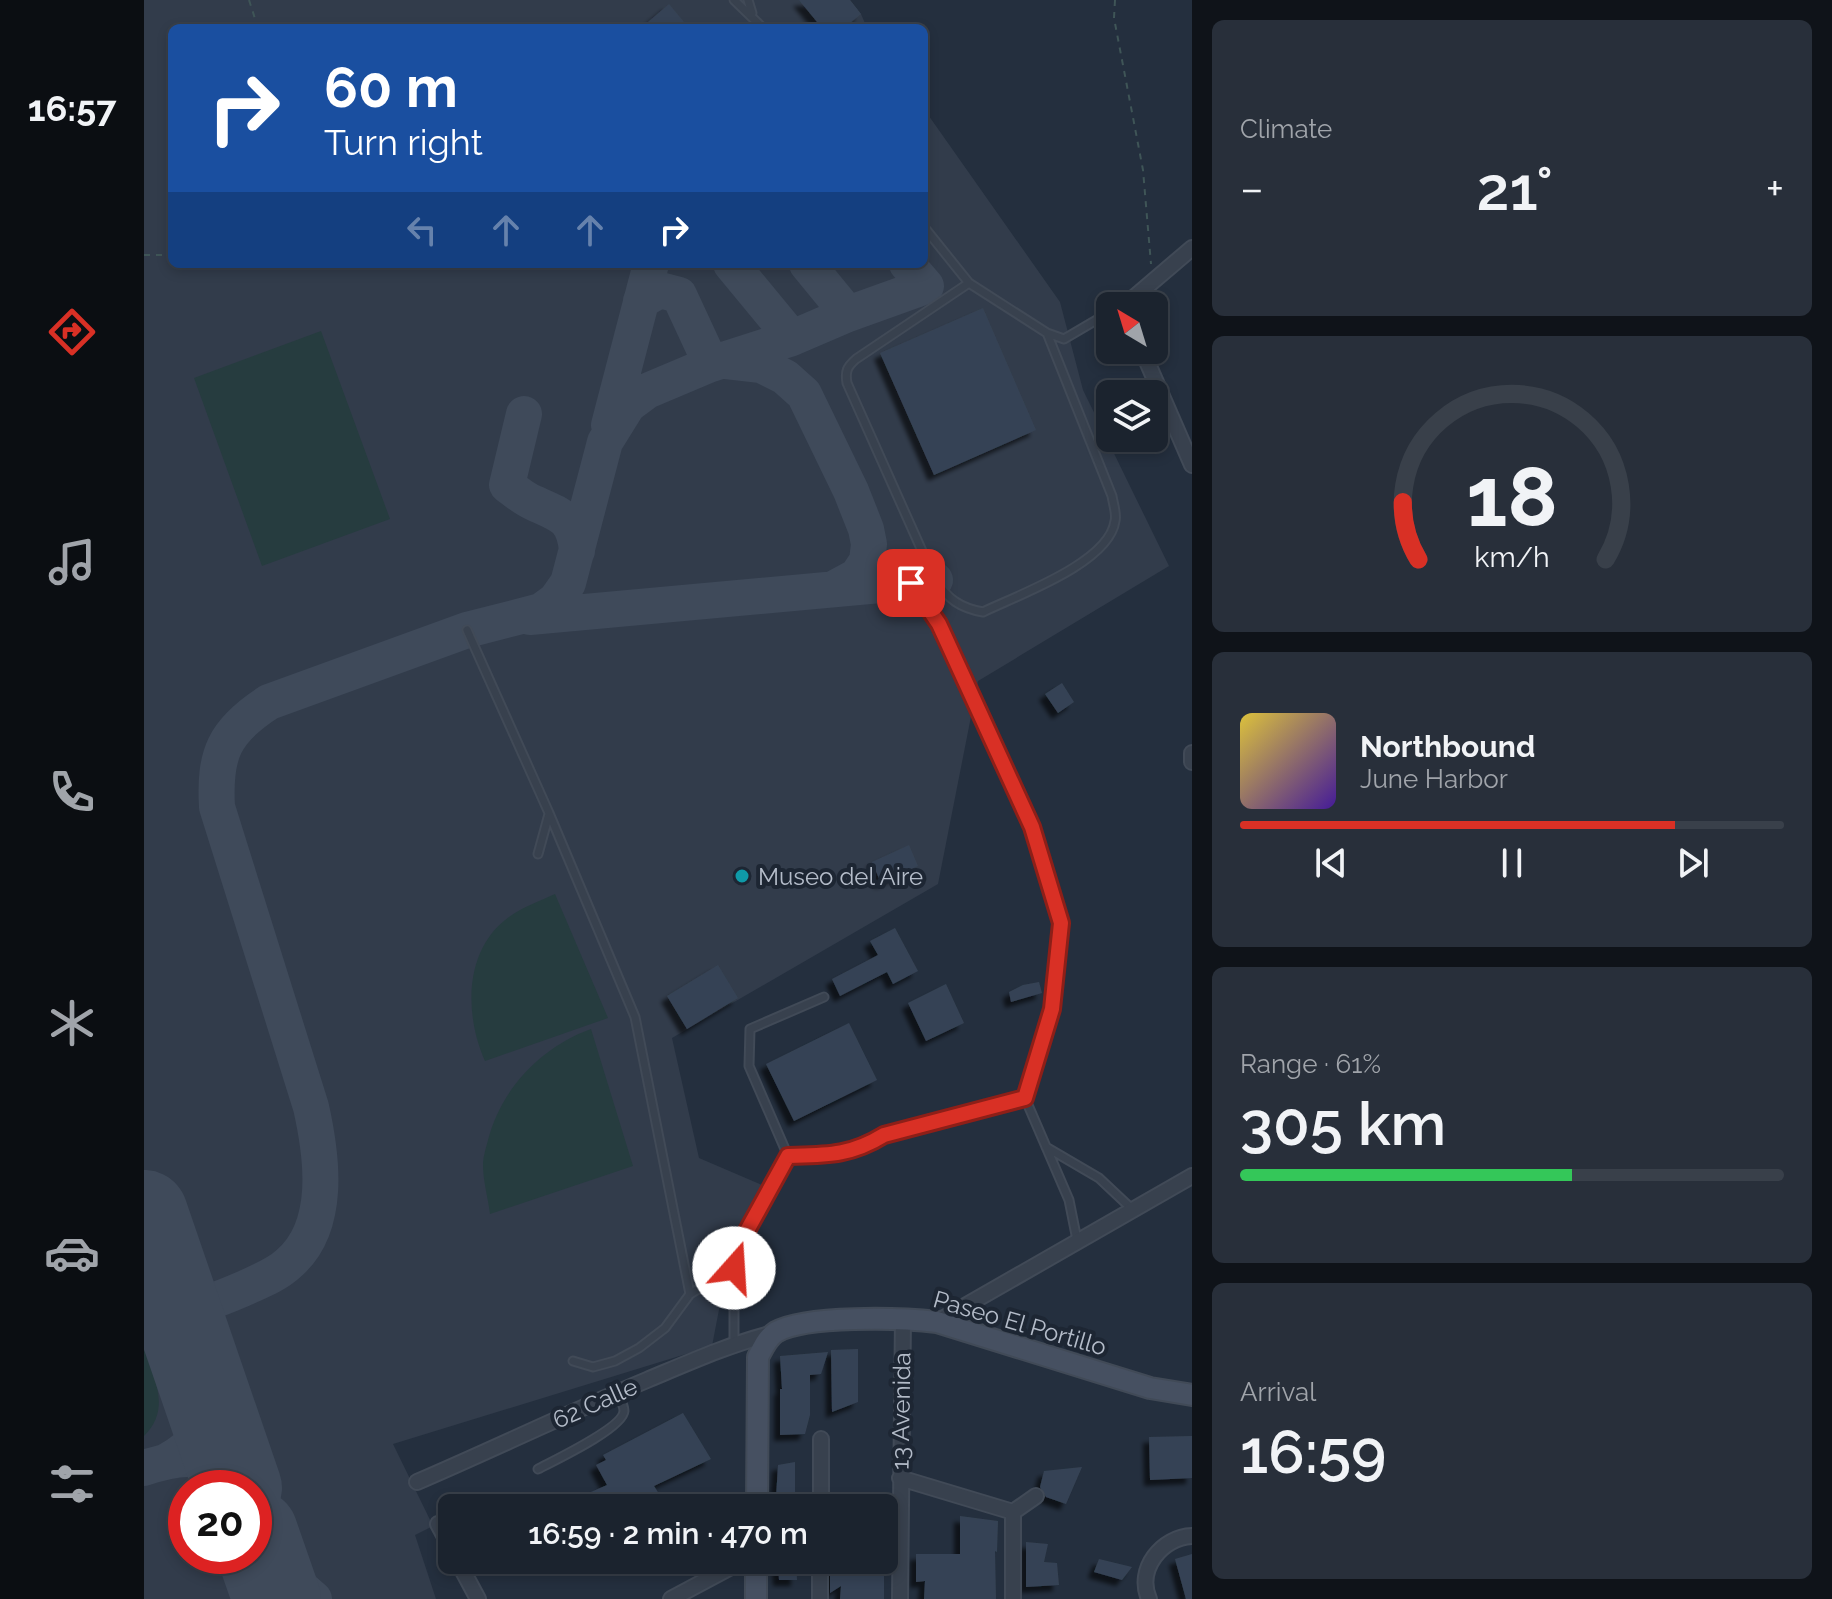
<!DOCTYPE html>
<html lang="en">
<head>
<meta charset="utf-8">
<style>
  :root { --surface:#1b232e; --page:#282f3a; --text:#f1f3f6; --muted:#a0a4aa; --line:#39404a; --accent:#d93025 }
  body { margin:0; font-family:Raleway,sans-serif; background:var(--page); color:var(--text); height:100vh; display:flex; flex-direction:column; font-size:30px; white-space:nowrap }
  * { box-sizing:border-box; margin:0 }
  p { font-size:26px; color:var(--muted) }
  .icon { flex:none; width:44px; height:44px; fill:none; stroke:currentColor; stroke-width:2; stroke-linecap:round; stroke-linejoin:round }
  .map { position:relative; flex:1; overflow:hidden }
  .drawer { display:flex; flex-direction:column; gap:20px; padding:20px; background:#0f1319; width:640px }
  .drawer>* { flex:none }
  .banner { position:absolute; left:24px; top:24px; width:760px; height:244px; border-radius:12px; box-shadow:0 4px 12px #0003,0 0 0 2px var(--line); background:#1a4fa0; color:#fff; overflow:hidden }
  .needle { width:52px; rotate:322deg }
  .controls { position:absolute; left:952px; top:292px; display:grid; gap:16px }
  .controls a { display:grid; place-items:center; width:72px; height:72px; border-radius:12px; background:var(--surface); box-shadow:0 4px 12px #0003,0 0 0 2px var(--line); font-size:40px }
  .speed { position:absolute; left:24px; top:1470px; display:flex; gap:16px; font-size:40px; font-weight:700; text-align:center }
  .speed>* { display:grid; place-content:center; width:104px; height:104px; border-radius:50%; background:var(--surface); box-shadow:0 4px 12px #0003,0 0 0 2px var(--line); line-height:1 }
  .speed .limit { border:12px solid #d22; background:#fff; color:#111 }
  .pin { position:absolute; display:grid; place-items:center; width:68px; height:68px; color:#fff; margin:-34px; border-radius:16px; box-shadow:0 4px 12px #0006 }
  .me { position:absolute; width:88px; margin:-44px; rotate:19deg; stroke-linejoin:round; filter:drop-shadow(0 0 6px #0008) }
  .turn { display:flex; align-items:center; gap:28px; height:168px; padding:0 24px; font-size:36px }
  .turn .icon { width:104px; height:104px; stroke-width:2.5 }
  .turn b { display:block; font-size:56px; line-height:68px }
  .lanes { display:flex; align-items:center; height:76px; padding:0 24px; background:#0003; justify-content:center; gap:40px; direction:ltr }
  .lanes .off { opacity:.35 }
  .big { font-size:60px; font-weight:600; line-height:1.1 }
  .drawer .widget { flex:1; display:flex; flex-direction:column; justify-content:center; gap:12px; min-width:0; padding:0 28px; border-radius:12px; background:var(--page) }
  .drawer .dial { align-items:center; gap:0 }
  .dial svg { height:208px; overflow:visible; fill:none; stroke:var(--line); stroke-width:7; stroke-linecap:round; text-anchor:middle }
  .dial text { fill:var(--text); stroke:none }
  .song { display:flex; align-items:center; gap:24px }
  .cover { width:96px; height:96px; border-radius:12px; background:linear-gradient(135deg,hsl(50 70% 55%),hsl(260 70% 35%)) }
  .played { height:8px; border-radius:4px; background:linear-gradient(90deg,var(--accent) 80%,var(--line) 80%) }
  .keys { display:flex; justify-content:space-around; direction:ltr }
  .heat { display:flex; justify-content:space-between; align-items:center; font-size:44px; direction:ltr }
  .charge { height:12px; border-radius:6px; background:linear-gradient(90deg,#34c759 61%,var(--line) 0) }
  .trip { position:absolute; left:294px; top:1494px; width:460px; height:80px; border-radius:12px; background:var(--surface); box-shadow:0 4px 12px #0003,0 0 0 2px var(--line); font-weight:600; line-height:80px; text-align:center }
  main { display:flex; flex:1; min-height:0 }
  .tab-bar { display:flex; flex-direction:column; width:144px; justify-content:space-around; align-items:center; background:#0b0e12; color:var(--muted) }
  .tab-bar .icon { width:56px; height:56px }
  .tab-bar .active { color:var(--accent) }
  .tab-bar b { font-size:36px; color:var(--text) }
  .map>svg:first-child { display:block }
</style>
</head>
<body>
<main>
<nav class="tab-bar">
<b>16:57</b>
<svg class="icon active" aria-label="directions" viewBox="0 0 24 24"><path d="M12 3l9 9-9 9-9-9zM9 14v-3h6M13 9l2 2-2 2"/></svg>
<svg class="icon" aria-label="music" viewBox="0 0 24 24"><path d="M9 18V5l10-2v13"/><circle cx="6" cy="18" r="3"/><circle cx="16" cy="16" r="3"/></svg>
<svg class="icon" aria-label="phone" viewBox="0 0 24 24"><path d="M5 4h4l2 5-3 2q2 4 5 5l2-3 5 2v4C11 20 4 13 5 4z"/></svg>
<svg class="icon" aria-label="climate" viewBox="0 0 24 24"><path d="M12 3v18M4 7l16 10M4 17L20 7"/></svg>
<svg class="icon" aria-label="car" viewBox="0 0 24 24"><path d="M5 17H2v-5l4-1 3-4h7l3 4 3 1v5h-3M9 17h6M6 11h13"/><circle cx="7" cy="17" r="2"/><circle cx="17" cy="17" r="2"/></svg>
<svg class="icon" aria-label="filters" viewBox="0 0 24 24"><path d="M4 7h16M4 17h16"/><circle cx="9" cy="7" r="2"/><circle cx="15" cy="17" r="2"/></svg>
</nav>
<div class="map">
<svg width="1048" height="1599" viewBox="0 0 1048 1599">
  <defs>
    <filter id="shadow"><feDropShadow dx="-6" dy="6" stdDeviation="2" flood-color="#0009"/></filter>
  </defs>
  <rect width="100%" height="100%" fill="#242f3e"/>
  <path fill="#323c4b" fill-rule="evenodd" d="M0,0h706l11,14 6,14h-695v236h752v-155l136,193 23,88 86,176 -191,115 -40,203 -266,154 27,120 63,27 -25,57 -15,52 -10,52 -319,98 40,82 -18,9 21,64h-292zM42,1488h68v68h-68z"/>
  <path fill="#263c3f" d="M177,331l69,188 -128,47 -68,-188z
    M411,894l53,124 -123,43c-21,-47 -21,-112 24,-144 13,-10 31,-16 46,-23z
    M447,1029l42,137 -143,48c-2,-16 -7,-33 -7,-49 0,-8 3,-17 5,-25 13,-51 53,-93 103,-111z
    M0,1349c11,31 27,60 0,87z"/>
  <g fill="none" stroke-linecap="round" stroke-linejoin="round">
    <path stroke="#3f4a5a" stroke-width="36" d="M587,264l61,74
      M663,264l41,50
      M497,301l19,-11 19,5 32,69
      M582,361l35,4 24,12 19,17 47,97 15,38 3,15 -2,17 -10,15 -24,13
      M380,414l-17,71c8,6 17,14 27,18 27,12 40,15 43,48
      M465,425l42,-161
      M386,617l405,-37
      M0,1303c10,1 20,5 30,5 23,1 50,-11 71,-20 15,-7 31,-13 43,-24 44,-37 34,-108 23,-157l-94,-300c-3,-53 7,-76 52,-105l198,-72 74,-19 15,-11 12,-17 37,-141 23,-37 19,-14 64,-27 81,-26 56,-24 78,-28 -19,-22
      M23,1461c34,-19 38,-35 37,-72
      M0,1468c40,-13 65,-16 93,20
      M116,1552l54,47"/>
    <path stroke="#3f4a5a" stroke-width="88" d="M0,1214l94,274
      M110,1533l23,66"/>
  </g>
  <path fill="#364354" filter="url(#shadow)" d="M655,0h51l11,14 -17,14h-22z
    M525,4l20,24h-48z
    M839,308l53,122 -102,45 -54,-122z
    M918,683l12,19 -16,11 -13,-19z
    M765,845l9,21 -37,17 -9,-21z
    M751,928l23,43 -25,13 -6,-12 -47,24 -8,-17 46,-24 -8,-14z
    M574,965l20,33 -51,31 -20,-33z
    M895,982l3,11 -31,9 -2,-10 14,-7z
    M802,984l18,39 -38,18 -18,-38z
    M705,1023l28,57 -83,41 -28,-57z
    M714,1349v53l-26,10 -1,-62z
    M684,1352l-7,22 -11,1v40l-5,19 -25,1v-46h2l-2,-33z
    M539,1413l28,46 -57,27 14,22h-66l-11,-16 16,-7 -11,-20 10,-5 -3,-5z
    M1048,1436v42l-42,2 -1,-43z
    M651,1462v36h-19l2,-33z
    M938,1467l-16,37 -20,-7 -6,-10 4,-16z
    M816,1516l38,5 -1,31 -2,-1 1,48h-72l1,-18 -9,1v-28h44z
    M882,1542l22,2 -4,18 13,1 2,22 -33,2z
    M1048,1554v45h-6l-11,-40z
    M955,1559l33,8 -10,13 -28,-8z
    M634,1560h18l1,20h-18z
    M686,1565h14v5l40,-3v32h-44l1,-13 -11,7z"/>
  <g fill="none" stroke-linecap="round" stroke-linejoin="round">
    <defs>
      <path id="lane" d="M590,0l29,28
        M604,0l4,13
        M780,227l45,56 78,50 17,6 46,-27
        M825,283l-113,76c-9,8 -11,12 -9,24l88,197c13,19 25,28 48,32 35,-17 126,-49 132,-91 2,-7 -2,-18 -3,-25l-65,-163
        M767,583l28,41 93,203 29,96 -9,86 -27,89 44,102 8,40
        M323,630l82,183 86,204 55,277
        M394,854l11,-40
        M902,1147l53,31 34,32
        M644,1156c38,-1 62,0 96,-21l141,-37
        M644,1156l-39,-90 1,-37 74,-32
        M590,1343v-75l9,-30 45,-82
        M429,1361l20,6 22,-6 24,-13 26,-20 25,-34 44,-26
        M394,1469c17,-9 85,-41 86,-58 0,-6 -4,-13 -7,-19"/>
      <path id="street" d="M980,306l68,-58
        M998,350l50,115
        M1048,753v9
        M793,1322l255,-146
        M756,1478l113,34v87
        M273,1482c77,-33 153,-70 230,-102 43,-18 83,-36 127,-47
        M677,1508v-69
        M869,1512l23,-16
        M294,1524l14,26
        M313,1560l21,39
        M527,1599l73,-39
        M676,1599v-39
        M756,1599l3,-281
        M1005,1599c-13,-30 13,-62 43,-63"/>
      <path id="secondary" d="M613,1508l1,-151c5,-9 9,-19 18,-25 30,-17 125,-14 161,-10l213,66 42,7
        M612,1599v-39"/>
    </defs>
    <use href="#lane" stroke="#414a57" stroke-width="11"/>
    <use href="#street" stroke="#414a57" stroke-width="18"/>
    <use href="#secondary" stroke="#414a57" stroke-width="24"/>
    <path stroke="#3f5557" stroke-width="2" stroke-dasharray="6 6" stroke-linecap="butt" d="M105,0l9,28
      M971,0l-1,18 29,152 8,94
      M0,255h28"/>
    <use href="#lane" stroke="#38414e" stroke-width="7"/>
    <use href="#street" stroke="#38414e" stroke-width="14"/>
    <use href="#secondary" stroke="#465061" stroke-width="20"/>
  </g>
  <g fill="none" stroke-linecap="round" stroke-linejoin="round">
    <defs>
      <path id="route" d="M590,1268l9,-30 45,-82c38,-1 62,0 96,-21l141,-37 27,-89 9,-86 -29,-96 -93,-203 -28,-41"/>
    </defs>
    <use href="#route" stroke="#8d1f18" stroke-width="20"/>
    <use href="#route" stroke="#d93025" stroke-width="14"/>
  </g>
  <circle fill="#0f9aa8" stroke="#1d2633" stroke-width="3" cx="598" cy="876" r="8"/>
  <g text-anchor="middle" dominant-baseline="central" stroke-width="8" stroke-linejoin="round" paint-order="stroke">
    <g font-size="24" fill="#b4bcc9" stroke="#1d2633" text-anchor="start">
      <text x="614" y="876">Museo del Aire</text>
    </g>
    <g font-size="24" fill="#b4bcc9" stroke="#1d2633">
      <text transform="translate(876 1323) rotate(16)">Paseo El Portillo</text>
      <text transform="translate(451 1403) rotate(-24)">62 Calle</text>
      <text transform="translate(757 1411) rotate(-89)">13 Avenida</text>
    </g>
  </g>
</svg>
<div class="controls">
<a><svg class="needle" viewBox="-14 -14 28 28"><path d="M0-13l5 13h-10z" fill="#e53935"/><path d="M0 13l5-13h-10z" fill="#a0a4aa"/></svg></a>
<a><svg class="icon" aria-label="layers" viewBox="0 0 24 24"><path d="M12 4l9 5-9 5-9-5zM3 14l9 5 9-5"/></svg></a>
</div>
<div class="speed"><div class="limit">20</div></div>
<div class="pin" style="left:767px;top:583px;background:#d93025"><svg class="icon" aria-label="arrive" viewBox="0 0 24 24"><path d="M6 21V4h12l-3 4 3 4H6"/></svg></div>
<svg class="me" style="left:590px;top:1268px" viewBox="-20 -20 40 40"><circle r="19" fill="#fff"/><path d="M0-13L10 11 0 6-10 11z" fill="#d93025"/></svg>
<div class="trip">16:59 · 2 min · 470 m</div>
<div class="banner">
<div class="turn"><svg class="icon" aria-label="right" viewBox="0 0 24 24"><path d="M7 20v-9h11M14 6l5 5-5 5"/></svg><div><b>60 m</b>Turn right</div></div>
<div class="lanes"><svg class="icon off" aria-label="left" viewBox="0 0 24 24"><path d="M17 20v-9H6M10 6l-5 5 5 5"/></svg><svg class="icon off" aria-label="ahead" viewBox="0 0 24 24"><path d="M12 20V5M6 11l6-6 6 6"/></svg><svg class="icon off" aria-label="ahead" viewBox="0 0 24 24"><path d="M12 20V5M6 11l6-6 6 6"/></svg><svg class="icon" aria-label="right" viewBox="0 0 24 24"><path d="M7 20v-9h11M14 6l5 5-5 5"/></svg></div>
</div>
</div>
<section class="drawer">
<div class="widget"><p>Climate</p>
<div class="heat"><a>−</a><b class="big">21°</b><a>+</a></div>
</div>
<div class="widget dial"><svg viewBox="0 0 100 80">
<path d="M14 69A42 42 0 1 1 86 69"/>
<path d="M14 69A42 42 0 0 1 8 47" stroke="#d93025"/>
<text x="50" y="56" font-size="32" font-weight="700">18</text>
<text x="50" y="72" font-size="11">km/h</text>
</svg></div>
<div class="widget">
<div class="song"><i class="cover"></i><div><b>Northbound</b><p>June Harbor</p></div></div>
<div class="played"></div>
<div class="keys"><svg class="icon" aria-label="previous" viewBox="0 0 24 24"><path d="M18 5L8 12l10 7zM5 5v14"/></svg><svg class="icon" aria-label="pause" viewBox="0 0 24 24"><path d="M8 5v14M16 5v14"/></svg><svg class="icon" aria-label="next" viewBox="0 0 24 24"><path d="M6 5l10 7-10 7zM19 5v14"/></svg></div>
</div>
<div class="widget"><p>Range · 61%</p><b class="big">305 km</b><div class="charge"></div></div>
<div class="widget"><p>Arrival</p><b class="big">16:59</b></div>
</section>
</main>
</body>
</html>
